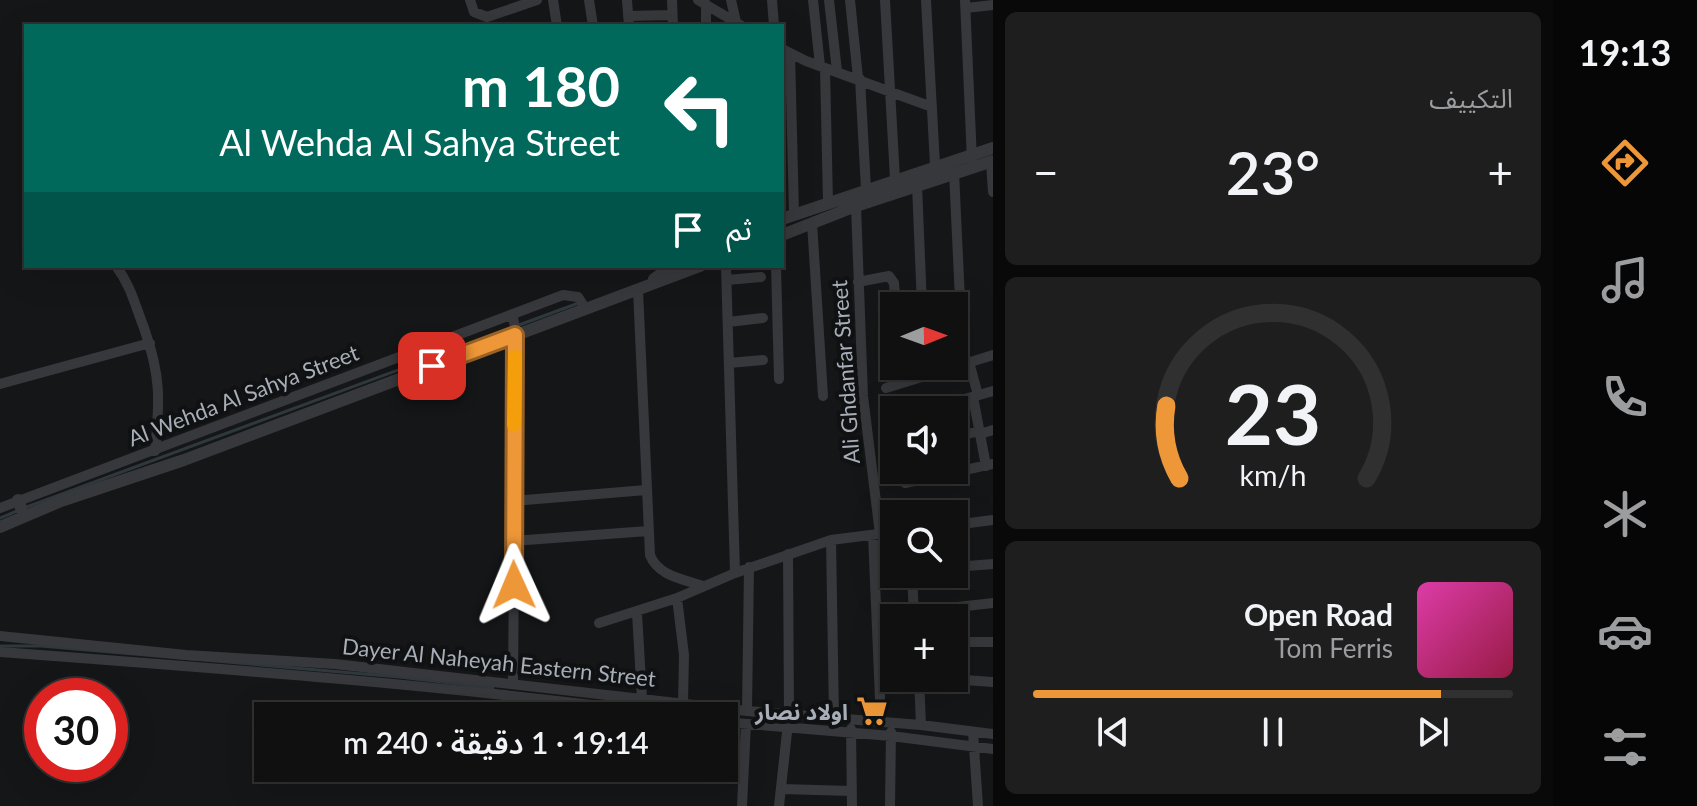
<!DOCTYPE html>
<html lang="ar">
<head>
<meta charset="utf-8">
<style>
  :root { --surface:#101011; --page:#1e1e1f; --text:#f1f3f6; --muted:#9c9d9f; --line:#303031; --accent:#ed9738 }
  body { margin:0; font-family:Lato,"Noto Sans Arabic",sans-serif; background:var(--page); color:var(--text); direction:rtl; height:100vh; display:flex; flex-direction:column; font-size:30px; white-space:nowrap }
  * { box-sizing:border-box; margin:0 }
  p { font-size:26px; color:var(--muted) }
  .icon { flex:none; width:44px; height:44px; fill:none; stroke:currentColor; stroke-width:2; stroke-linecap:round; stroke-linejoin:round }
  .map { position:relative; flex:1; overflow:hidden; direction:ltr }
  .side { display:flex; flex-direction:column; gap:12px; padding:12px; background:#090909; width:560px }
  .side>* { flex:none }
  .top-card { position:absolute; left:24px; top:24px; width:760px; height:244px; border-radius:0px; box-shadow:0 8px 32px #0002,0 0 0 2px var(--line); direction:rtl; background:#00695c; color:#fff; overflow:hidden }
  .needle { width:52px; rotate:89deg }
  .controls { position:absolute; left:880px; top:292px; display:grid; gap:16px }
  .controls a { display:grid; place-items:center; width:88px; height:88px; border-radius:0px; background:var(--surface); box-shadow:0 8px 32px #0002,0 0 0 2px var(--line); font-size:40px }
  .speed { position:absolute; left:24px; top:678px; display:flex; gap:16px; font-size:40px; font-weight:700; text-align:center }
  .speed>* { display:grid; place-content:center; width:104px; height:104px; border-radius:50%; background:var(--surface); box-shadow:0 8px 32px #0002,0 0 0 2px var(--line); line-height:1 }
  .speed .limit { border:12px solid #d22; background:#fff; color:#111 }
  .pin { position:absolute; display:grid; place-items:center; width:68px; height:68px; color:#fff; margin:-34px; border-radius:16px; box-shadow:0 4px 12px #0006 }
  .me { position:absolute; width:88px; margin:-44px; rotate:359deg; stroke-linejoin:round; filter:drop-shadow(0 0 6px #0008) }
  .turn { display:flex; align-items:center; gap:28px; height:168px; padding:0 32px; font-size:36px }
  .turn .icon { width:104px; height:104px; stroke-width:2.5 }
  .turn b { display:block; font-size:56px; line-height:68px }
  .then { display:flex; align-items:center; height:76px; padding:0 32px; background:#0003; gap:16px; font-size:30px }
  .big { font-size:60px; font-weight:600; line-height:1.1 }
  .side .tile { flex:1; display:flex; flex-direction:column; justify-content:center; gap:12px; min-width:0; padding:0 28px; border-radius:12px; background:var(--page) }
  .side .dial { align-items:center; gap:0 }
  .dial svg { height:208px; overflow:visible; fill:none; stroke:var(--line); stroke-width:7; stroke-linecap:round; text-anchor:middle }
  .dial text { fill:var(--text); stroke:none }
  .song { display:flex; align-items:center; gap:24px }
  .cover { width:96px; height:96px; border-radius:12px; background:linear-gradient(135deg,hsl(320 70% 55%),hsl(340 70% 35%)) }
  .played { height:8px; border-radius:4px; background:linear-gradient(90deg,var(--accent) 85%,var(--line) 85%) }
  .keys { display:flex; justify-content:space-around; direction:ltr }
  .heat { display:flex; justify-content:space-between; align-items:center; font-size:44px; direction:ltr }
  .trip { position:absolute; left:254px; top:702px; width:484px; height:80px; border-radius:0px; background:var(--surface); box-shadow:0 8px 32px #0002,0 0 0 2px var(--line); font-weight:600; line-height:80px; text-align:center; direction:rtl }
  main { display:flex; flex:1; min-height:0 }
  .tab-bar { display:flex; flex-direction:column; width:144px; justify-content:space-around; align-items:center; background:#060607; color:var(--muted) }
  .tab-bar .icon { width:56px; height:56px }
  .tab-bar .selected { color:var(--accent) }
  .tab-bar b { font-size:36px; color:var(--text) }
  .map>svg:first-child { display:block }
</style>
</head>
<body>
<main>
<nav class="tab-bar">
<b>19:13</b>
<svg class="icon selected" aria-label="directions" viewBox="0 0 24 24"><path d="M12 3l9 9-9 9-9-9zM9 14v-3h6M13 9l2 2-2 2"/></svg>
<svg class="icon" aria-label="music" viewBox="0 0 24 24"><path d="M9 18V5l10-2v13"/><circle cx="6" cy="18" r="3"/><circle cx="16" cy="16" r="3"/></svg>
<svg class="icon" aria-label="phone" viewBox="0 0 24 24"><path d="M5 4h4l2 5-3 2q2 4 5 5l2-3 5 2v4C11 20 4 13 5 4z"/></svg>
<svg class="icon" aria-label="climate" viewBox="0 0 24 24"><path d="M12 3v18M4 7l16 10M4 17L20 7"/></svg>
<svg class="icon" aria-label="car" viewBox="0 0 24 24"><path d="M5 17H2v-5l4-1 3-4h7l3 4 3 1v5h-3M9 17h6M6 11h13"/><circle cx="7" cy="17" r="2"/><circle cx="17" cy="17" r="2"/></svg>
<svg class="icon" aria-label="filters" viewBox="0 0 24 24"><path d="M4 7h16M4 17h16"/><circle cx="9" cy="7" r="2"/><circle cx="15" cy="17" r="2"/></svg>
</nav>
<section class="side">
<div class="tile"><p>التكييف</p>
<div class="heat"><a>−</a><b class="big">23°</b><a>+</a></div>
</div>
<div class="tile dial"><svg viewBox="0 0 100 80">
<path d="M14 69A42 42 0 1 1 86 69"/>
<path d="M14 69A42 42 0 0 1 9 41" stroke="#ed9738"/>
<text x="50" y="56" font-size="32" font-weight="700">23</text>
<text x="50" y="72" font-size="11">km/h</text>
</svg></div>
<div class="tile">
<div class="song"><i class="cover"></i><div><b>Open Road</b><p>Tom Ferris</p></div></div>
<div class="played"></div>
<div class="keys"><svg class="icon" aria-label="previous" viewBox="0 0 24 24"><path d="M18 5L8 12l10 7zM5 5v14"/></svg><svg class="icon" aria-label="pause" viewBox="0 0 24 24"><path d="M8 5v14M16 5v14"/></svg><svg class="icon" aria-label="next" viewBox="0 0 24 24"><path d="M6 5l10 7-10 7zM19 5v14"/></svg></div>
</div>
</section>
<div class="map">
<svg width="993" height="806" viewBox="0 0 993 806">
  <rect width="100%" height="100%" fill="#151617"/>
  <g fill="none" stroke-linecap="round" stroke-linejoin="round">
    <path stroke="#2e383d" stroke-width="3" d="M519,325l57,-21
      M24,508l488,-180
      M0,518l17,-7
      M0,646h41l358,31 94,11"/>
    <path stroke="#37383c" stroke-width="10" d="M470,0l4,12 13,5 50,-17
      M553,0l4,26
      M589,0l4,26
      M627,0l2,26
      M672,0l1,26
      M698,0l44,26
      M731,0l5,22
      M772,0l2,26
      M813,0l7,66
      M829,0l8,71
      M850,0l8,78
      M885,0l10,179
      M926,0l9,165
      M965,0l7,161
      M706,4v22
      M966,8l27,-3
      M628,16l44,-1
      M782,49l24,12 126,46
      M790,53l4,161
      M825,68l3,134
      M860,79l6,110
      M991,162l2,30
      M954,172l9,192
      M917,185l5,121
      M856,206l7,190 17,138
      M812,223l11,173
      M116,266c15,20 19,39 28,62 17,48 16,72 11,123
      M726,266l9,307
      M776,266l3,113
      M727,280l34,-3
      M858,282l31,-6 5,7 2,23
      M638,290l12,265c8,21 33,24 53,31
      M512,314l4,17 -3,353
      M728,322l35,-4
      M969,362l9,33
      M729,363l34,-3
      M0,384l150,-41
      M886,388l107,-33
      M973,397l13,69
      M926,410l67,-19
      M885,421l9,-2
      M980,434l13,-4
      M954,437l26,-6
      M905,483l88,-19
      M513,501l133,-11
      M0,508l563,-213 15,2 7,11
      M954,525l39,-5
      M873,535l8,187
      M831,540l3,178
      M513,541l135,-10
      M954,567l39,-3
      M912,574l2,42
      M677,598l7,57 -1,48
      M914,612l79,-9
      M637,613l5,86
      M599,623l78,-25 58,-25 96,-33 63,-8
      M0,636l186,19 149,9 412,47 174,14 72,9
      M954,642h39
      M0,652c228,17 455,34 681,64
      M919,678l2,47
      M919,682l31,-3 43,3
      M747,711l2,-144
      M724,722l167,14 102,13
      M851,729l1,77
      M973,732l5,74
      M782,789l69,2
      M742,806l4,-82
      M779,806l10,-92 -1,-160
      M890,806l1,-74"/>
    <path stroke="#37383c" stroke-width="12" d="M782,219l211,-71
      M782,235l74,-29 137,-45
      M654,279l18,-13
      M18,500l6,16
      M0,527l61,-26 123,-41 516,-194"/>
  </g>
  <g fill="none" stroke-linecap="round" stroke-linejoin="round">
    <defs>
      <path id="route" d="M432,366l83,-31 -1,250"/>
    </defs>
    <use href="#route" stroke="#9a6224" stroke-width="20"/>
    <use href="#route" stroke="#ed9738" stroke-width="14"/>
    <path stroke="#f59e0b" stroke-width="14" d="M514,425l1,-68"/>
  </g>
  <defs>
    <symbol id="supermarket-bare" viewBox="-9 -9 18 18"><path d="M-6-5.5h2.5l.6 2H6L4.5 2H-2.5L-4.4-4H-6ZM-1.5 3.2a1.3 1.3 0 1 0 .1 0ZM3 3.2a1.3 1.3 0 1 0 .1 0Z" fill="#ed9738" stroke="#101112" stroke-width="2.5" paint-order="stroke"/></symbol>
  </defs>
  <g fill-rule="evenodd">
    <use href="#supermarket-bare" x="850" y="689" width="44" height="44"/>
  </g>
  <g text-anchor="middle" dominant-baseline="central" stroke-width="8" stroke-linejoin="round" paint-order="stroke">
    <g font-size="22" fill="#a8aeb7" stroke="#101112">
      <text transform="translate(845 372) rotate(-94)">Ali Ghdanfar Street</text>
      <text transform="translate(243 395) rotate(-21)">Al Wehda Al Sahya Street</text>
      <text transform="translate(499 662) rotate(6)">Dayer Al Naheyah Eastern Street</text>
    </g>
    <g font-size="22" font-weight="bold" fill="#a8aeb7" stroke="#101112" text-anchor="end">
      <text x="848" y="711">اولاد نصار</text>
    </g>
  </g>
</svg>
<div class="controls">
<a><svg class="needle" viewBox="-14 -14 28 28"><path d="M0-13l5 13h-10z" fill="#e53935"/><path d="M0 13l5-13h-10z" fill="#9c9d9f"/></svg></a>
<a><svg class="icon" aria-label="sound" viewBox="0 0 24 24"><path d="M4 9h4l5-4v14l-5-4H4zM17 9q2 3 0 6"/></svg></a>
<a><svg class="icon" aria-label="search" viewBox="0 0 24 24"><circle cx="10" cy="10" r="6"/><path d="M15 15l6 6"/></svg></a>
<a>+</a>
</div>
<div class="speed"><div class="limit">30</div></div>
<div class="pin" style="left:432px;top:366px;background:#d93025"><svg class="icon" aria-label="arrive" viewBox="0 0 24 24"><path d="M6 21V4h12l-3 4 3 4H6"/></svg></div>
<svg class="me" style="left:514px;top:585px" viewBox="-20 -20 40 40"><path d="M0-17L14 15 0 8-14 15z" fill="#ed9738" stroke="#fff" stroke-width="4"/></svg>
<div class="trip">19:14 · 1 دقيقة · 240 m</div>
<div class="top-card">
<div class="turn"><svg class="icon" aria-label="left" viewBox="0 0 24 24"><path d="M17 20v-9H6M10 6l-5 5 5 5"/></svg><div><b>180 m</b>Al Wehda Al Sahya Street</div></div>
<div class="then">ثم<svg class="icon" aria-label="arrive" viewBox="0 0 24 24"><path d="M6 21V4h12l-3 4 3 4H6"/></svg></div>
</div>
</div>
</main>
</body>
</html>
